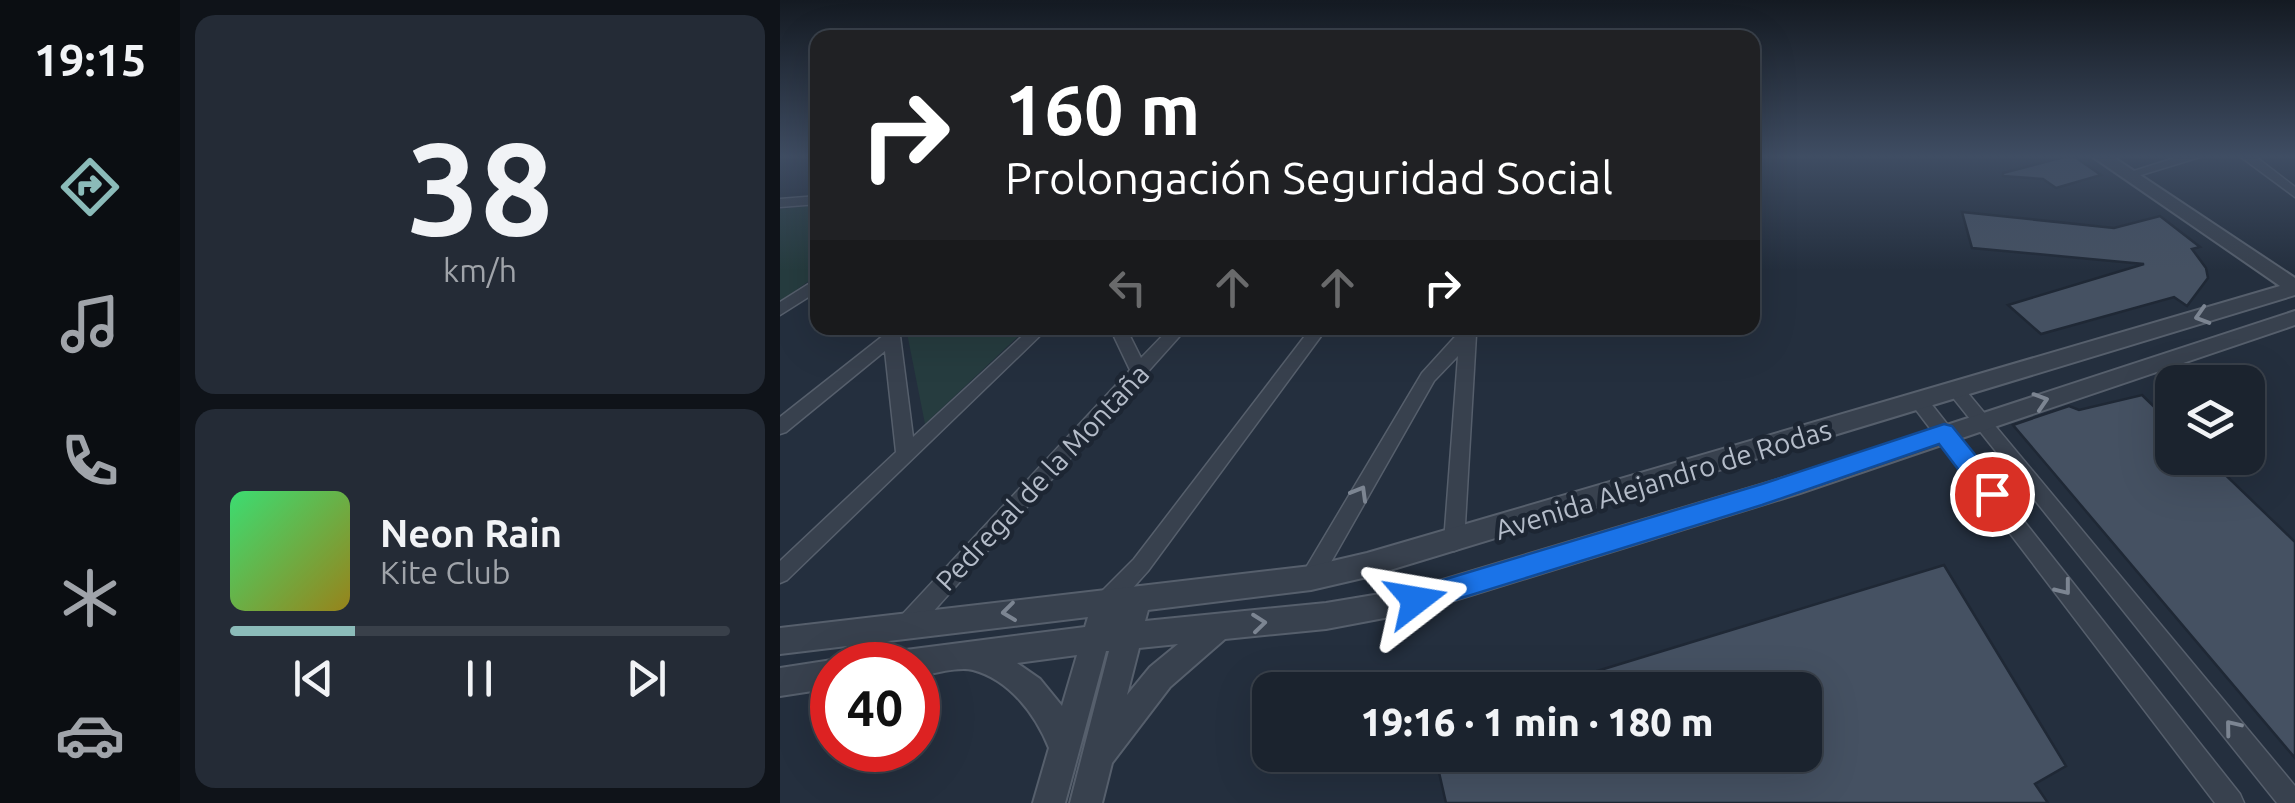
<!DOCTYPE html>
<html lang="en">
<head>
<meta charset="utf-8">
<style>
  :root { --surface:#1b232e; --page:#242b36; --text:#f1f3f6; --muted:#a0a4aa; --line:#39404a; --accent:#8bbbb9 }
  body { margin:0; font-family:Ubuntu,sans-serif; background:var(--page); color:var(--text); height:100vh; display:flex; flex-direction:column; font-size:38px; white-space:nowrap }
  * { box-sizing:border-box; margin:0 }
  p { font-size:32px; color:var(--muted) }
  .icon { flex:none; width:55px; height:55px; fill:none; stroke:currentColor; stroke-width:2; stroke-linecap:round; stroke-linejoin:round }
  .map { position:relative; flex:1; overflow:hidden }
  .details { display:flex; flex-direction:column; gap:15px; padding:15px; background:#0f1319; width:600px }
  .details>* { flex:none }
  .banner { position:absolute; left:30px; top:30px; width:950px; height:305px; border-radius:20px; box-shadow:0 10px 40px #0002,0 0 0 2px var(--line); background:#202124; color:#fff; overflow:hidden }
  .controls { position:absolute; left:1375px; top:365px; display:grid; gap:20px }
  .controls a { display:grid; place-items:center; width:110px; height:110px; border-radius:20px; background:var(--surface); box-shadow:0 10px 40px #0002,0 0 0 2px var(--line); font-size:50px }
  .speed { position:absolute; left:30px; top:642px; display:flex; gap:20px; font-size:50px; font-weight:700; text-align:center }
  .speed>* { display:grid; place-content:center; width:130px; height:130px; border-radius:50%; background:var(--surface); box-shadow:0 10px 40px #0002,0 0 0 2px var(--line); line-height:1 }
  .speed .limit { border:15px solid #d22; background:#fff; color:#111 }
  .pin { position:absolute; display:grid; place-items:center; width:85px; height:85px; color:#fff; margin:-42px; border:5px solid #fff; border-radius:50%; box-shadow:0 2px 10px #0007 }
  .me { position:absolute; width:110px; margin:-55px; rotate:76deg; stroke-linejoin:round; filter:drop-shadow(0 0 8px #0008) }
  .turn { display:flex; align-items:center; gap:35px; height:210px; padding:0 30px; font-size:45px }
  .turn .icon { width:130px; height:130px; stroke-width:2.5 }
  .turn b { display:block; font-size:70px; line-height:85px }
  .lanes { display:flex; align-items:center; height:95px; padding:0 30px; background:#0003; justify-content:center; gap:50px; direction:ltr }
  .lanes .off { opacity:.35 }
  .details .tile { flex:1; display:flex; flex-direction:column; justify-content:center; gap:15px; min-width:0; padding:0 35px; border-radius:20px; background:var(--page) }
  .details .dial { align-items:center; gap:0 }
  .dial b { font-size:130px; line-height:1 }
  .song { display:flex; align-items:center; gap:30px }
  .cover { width:120px; height:120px; border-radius:15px; background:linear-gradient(135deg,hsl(140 70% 55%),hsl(50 70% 35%)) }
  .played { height:10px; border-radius:5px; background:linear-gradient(90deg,var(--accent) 25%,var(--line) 25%) }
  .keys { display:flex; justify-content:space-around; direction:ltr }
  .trip { position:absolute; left:472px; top:672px; width:570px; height:100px; border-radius:20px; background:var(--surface); box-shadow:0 10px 40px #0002,0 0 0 2px var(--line); font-weight:800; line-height:100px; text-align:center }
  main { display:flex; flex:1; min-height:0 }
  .menu { display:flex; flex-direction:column; width:180px; justify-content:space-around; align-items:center; background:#0b0e12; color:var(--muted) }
  .menu .icon { width:70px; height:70px }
  .menu .current { color:var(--accent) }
  .menu b { font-size:45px; color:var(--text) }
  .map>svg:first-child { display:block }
</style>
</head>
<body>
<main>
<nav class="menu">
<b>19:15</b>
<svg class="icon current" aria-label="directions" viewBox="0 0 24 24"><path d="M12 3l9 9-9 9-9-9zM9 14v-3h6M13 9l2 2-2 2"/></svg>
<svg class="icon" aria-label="music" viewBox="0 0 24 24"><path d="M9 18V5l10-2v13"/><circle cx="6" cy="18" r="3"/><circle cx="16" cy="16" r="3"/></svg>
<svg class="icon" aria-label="phone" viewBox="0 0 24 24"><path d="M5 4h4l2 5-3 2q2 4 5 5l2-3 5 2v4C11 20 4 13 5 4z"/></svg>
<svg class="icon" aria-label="climate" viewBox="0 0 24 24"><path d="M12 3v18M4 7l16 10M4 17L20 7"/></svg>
<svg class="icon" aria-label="car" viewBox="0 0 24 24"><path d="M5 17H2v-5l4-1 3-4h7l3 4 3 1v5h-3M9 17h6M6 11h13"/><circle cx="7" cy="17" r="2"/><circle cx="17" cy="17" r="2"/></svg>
</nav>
<section class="details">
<div class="tile dial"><b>38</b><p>km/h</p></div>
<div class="tile">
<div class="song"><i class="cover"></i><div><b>Neon Rain</b><p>Kite Club</p></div></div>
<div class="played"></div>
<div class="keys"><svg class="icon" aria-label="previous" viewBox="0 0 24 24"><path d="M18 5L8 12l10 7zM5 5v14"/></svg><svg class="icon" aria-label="pause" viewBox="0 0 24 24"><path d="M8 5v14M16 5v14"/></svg><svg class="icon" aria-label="next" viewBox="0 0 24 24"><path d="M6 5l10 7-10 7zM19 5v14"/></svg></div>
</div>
</section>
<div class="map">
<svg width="1515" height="803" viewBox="0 0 1515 803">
  <rect width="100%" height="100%" fill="#242f3e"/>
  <path fill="#263c3f" d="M37,205v70l-37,27v-93z
    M126,328h121l-102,96z"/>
  <path fill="#455162" stroke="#1f2835" stroke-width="2.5" d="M1284,157h11l26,18 -45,13 -13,-9 -40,-3v-3z
    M1182,212l152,16 46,-12 40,31 -8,2 14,19 2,10 -21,28 -13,-9 -133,37 -33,-29 136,-41 -172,-16z
    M1362,395l30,29v34h36l87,84v216l-282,-333 56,-19 10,4z
    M1164,565l122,201 -31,18 13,19h-602l-11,-48h370v-65h-257v-4z"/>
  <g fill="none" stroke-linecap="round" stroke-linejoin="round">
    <defs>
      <path id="minor" d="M1398,157h22l-72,22 -7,-4z
        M1461,157h15l39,30v10z
        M38,196v8l-38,3v-8z
        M38,278v13l-38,24v-13z
        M103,328h16l14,109 118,-109h17l-261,252 -7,3v-22l116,-109 -11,-101 -99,81 -6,2v-17l104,-82z
        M330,328h16l15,30 29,-30h17l-273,305 -8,3 -8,-3 -3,-7 3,-7 232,-249z
        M531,328h16l-179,243 -34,38 -8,3 -8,-3 -3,-7 3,-7 36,-36z
        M688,328l6,1 2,6 -12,207 -3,6 -7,3 -7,-3 -3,-6 14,-186 -24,25 -116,204 -7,2 -7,-2 -3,-7 3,-7 118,-198 40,-44z
        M1176,384l6,2 333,400v17h-18l-327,-409 -3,-4 3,-4z
        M1139,395l6,1 315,398 4,9h-29l-302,-397 -3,-5 3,-5z"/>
      <path id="tertiary" d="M1313,157h20l182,121v17l-928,282 -56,13 -163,20 -3,11 181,-18 90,-15 384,-115 495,-162v14l-495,168 -384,119 -90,17 -101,10 -55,48 -58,76 -10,40h-32l39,-152h-3l-41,152h-32l16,-55c-13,-33 -39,-68 -76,-78 -15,-4 -40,4 -55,6v-11h-34l4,-10 10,-4 187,-24 3,-10 -308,37v-26l531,-62 56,-13 913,-267zM398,644l-28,23 -23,28 12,-47zM297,655l-15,51 -22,-27 -23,-16z
        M52,660l11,5h-11v23l-52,8v-28z"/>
    </defs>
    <use href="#minor" stroke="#565f6c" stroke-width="3"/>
    <use href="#tertiary" stroke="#565f6c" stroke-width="4"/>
    <use href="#minor" fill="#38414e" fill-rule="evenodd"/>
    <use href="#tertiary" fill="#38414e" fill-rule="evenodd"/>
  </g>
  <defs><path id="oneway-chevron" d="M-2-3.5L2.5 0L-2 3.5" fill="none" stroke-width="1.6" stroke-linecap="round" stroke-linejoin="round" transform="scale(2.5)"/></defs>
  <g stroke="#7c8592">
    <use href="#oneway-chevron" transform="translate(1422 316) rotate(163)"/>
    <use href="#oneway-chevron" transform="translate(1261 401) rotate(-18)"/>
    <use href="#oneway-chevron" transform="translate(580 493) rotate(-60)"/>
    <use href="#oneway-chevron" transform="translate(1284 588) rotate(52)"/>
    <use href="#oneway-chevron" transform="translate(229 612) rotate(173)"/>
    <use href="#oneway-chevron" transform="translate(479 623) rotate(-6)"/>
    <use href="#oneway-chevron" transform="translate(1452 727) rotate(-129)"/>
  </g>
  <linearGradient id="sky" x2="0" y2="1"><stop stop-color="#141a22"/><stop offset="0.58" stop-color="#3f4d63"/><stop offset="1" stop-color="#3f4d63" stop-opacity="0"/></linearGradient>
  <rect width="1515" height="270" fill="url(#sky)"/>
  <path fill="#1a73e8" stroke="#114b97" stroke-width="2.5" d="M1164,424l8,2 49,61 3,7 -3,8h-18l-44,-58 -177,61 -346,107 -10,-3 -4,-9 4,-9 10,-3 346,-104z"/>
  <g text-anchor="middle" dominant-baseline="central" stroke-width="9" stroke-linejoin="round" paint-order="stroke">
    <g font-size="28" fill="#b4bcc9" stroke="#1d2633">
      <text transform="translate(262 477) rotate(-47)">Pedregal de la Montaña</text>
      <text transform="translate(883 479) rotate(-17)">Avenida Alejandro de Rodas</text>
    </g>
  </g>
</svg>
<div class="controls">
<a><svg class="icon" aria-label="layers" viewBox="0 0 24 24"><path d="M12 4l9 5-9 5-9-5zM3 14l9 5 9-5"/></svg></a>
</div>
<div class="speed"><div class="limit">40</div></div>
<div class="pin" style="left:1212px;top:494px;background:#d93025"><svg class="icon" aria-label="arrive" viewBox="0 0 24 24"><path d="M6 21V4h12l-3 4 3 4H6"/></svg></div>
<svg class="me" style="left:636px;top:600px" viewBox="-20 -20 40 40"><path d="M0-17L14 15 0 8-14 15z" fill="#1a73e8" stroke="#fff" stroke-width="4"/></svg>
<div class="trip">19:16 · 1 min · 180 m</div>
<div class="banner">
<div class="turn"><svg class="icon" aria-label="right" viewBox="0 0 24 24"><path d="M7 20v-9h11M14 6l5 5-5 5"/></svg><div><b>160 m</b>Prolongación Seguridad Social</div></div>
<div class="lanes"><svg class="icon off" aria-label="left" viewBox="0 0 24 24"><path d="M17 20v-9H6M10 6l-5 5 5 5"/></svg><svg class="icon off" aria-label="ahead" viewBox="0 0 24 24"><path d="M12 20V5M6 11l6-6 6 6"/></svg><svg class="icon off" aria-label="ahead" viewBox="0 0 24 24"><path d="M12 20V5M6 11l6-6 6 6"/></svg><svg class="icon" aria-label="right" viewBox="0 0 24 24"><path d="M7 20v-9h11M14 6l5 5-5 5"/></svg></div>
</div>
</div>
</main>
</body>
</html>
